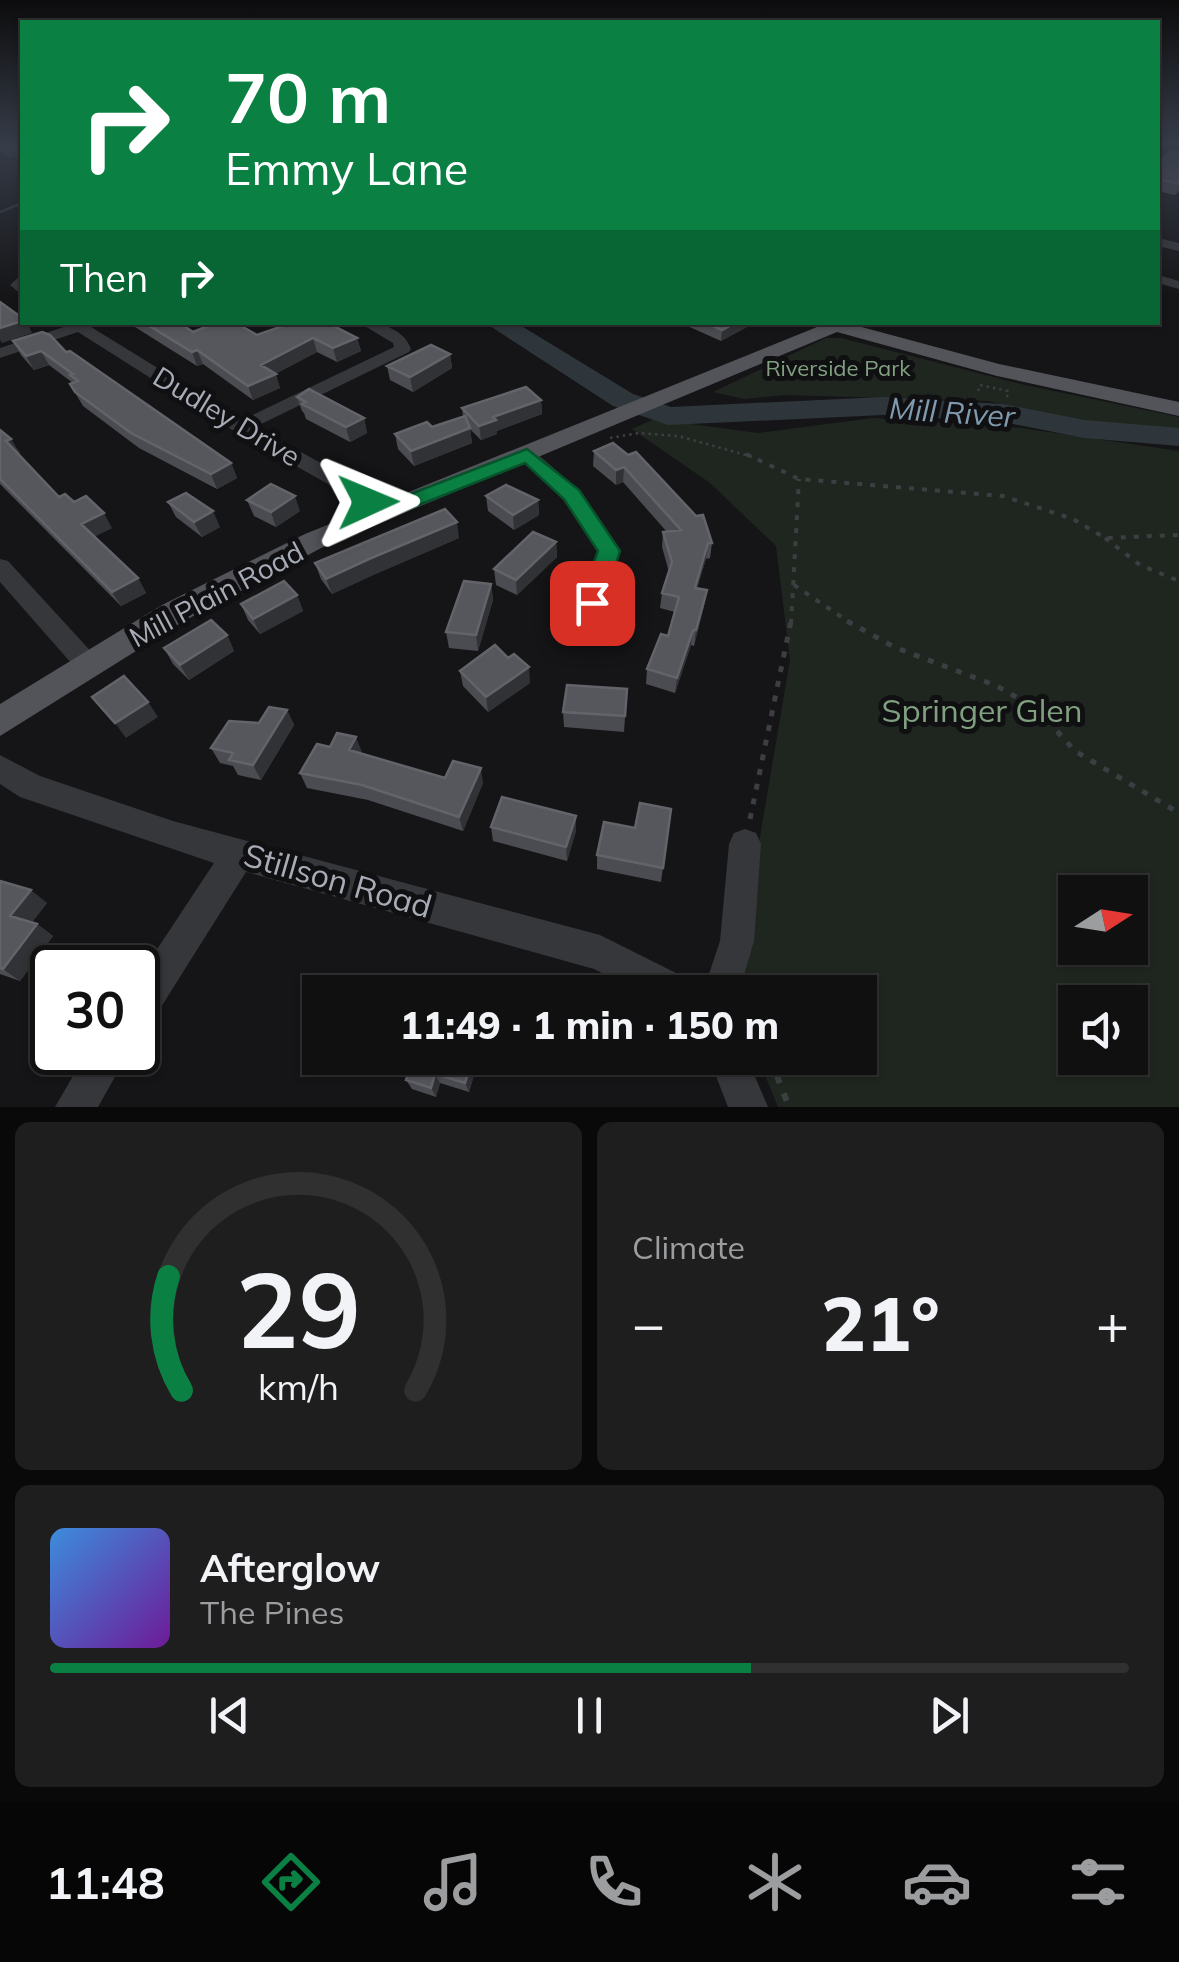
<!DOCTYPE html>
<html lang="en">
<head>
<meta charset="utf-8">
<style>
  :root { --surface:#101011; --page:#1e1e1f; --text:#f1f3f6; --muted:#9c9d9f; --line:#303031; --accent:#0b8043 }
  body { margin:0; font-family:Mulish,sans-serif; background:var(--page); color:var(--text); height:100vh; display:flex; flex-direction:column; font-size:38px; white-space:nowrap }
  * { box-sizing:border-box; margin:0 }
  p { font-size:32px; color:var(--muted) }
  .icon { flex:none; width:55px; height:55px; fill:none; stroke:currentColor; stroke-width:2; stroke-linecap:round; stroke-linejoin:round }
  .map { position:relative; height:1107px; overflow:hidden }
  .sheet { display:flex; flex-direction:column; gap:15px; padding:15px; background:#090909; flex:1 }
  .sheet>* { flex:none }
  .guide { position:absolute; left:20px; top:20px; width:1140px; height:305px; border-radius:0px; box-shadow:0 2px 8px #0004,0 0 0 2px var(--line); background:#0b8043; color:#fff; overflow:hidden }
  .needle { width:65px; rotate:78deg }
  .controls { position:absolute; left:1058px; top:875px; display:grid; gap:20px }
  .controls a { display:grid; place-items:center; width:90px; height:90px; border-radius:0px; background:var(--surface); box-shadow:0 2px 8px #0004,0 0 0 2px var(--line); font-size:50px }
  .speed { position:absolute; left:30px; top:945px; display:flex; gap:20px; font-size:50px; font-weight:700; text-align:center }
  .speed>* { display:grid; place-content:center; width:130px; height:130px; border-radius:50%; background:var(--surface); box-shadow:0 2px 8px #0004,0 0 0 2px var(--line); line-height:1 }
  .speed .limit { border:5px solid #111; border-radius:15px; background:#fff; color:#111 }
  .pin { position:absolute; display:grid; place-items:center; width:85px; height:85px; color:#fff; margin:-42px; border-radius:20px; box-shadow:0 5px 15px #0006 }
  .me { position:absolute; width:110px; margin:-55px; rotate:89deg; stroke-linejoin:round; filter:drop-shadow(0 0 8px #0008) }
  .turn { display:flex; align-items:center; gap:35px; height:210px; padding:0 40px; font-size:45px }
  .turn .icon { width:130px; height:130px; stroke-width:2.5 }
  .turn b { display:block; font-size:70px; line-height:85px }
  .then { display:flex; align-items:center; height:95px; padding:0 40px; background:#0003; gap:20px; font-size:38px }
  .big { font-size:75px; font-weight:800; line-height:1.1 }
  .sheet .card { flex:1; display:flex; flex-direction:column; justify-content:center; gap:15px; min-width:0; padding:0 35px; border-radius:15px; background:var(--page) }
  .sheet .dial { align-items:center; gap:0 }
  .dial svg { height:260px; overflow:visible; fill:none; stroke:var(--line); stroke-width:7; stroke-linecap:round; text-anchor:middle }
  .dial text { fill:var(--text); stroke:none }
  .song { display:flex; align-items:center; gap:30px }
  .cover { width:120px; height:120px; border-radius:15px; background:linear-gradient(135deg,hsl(210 70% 55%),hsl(280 70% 35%)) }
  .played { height:10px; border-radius:5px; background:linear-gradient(90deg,var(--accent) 65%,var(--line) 65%) }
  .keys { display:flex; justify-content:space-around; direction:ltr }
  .heat { display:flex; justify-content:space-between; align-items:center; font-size:55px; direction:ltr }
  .sheet .tiles { flex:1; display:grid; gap:15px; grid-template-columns:1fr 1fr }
  .card:last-child { grid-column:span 2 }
  .trip { position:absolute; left:302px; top:975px; width:575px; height:100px; border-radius:0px; background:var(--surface); box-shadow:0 2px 8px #0004,0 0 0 2px var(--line); font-weight:800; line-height:100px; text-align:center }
  .tab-bar { display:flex; height:160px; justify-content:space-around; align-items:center; background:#060607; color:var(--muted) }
  .tab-bar .icon { width:70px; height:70px }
  .tab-bar .current { color:var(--accent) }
  .tab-bar b { font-size:45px; color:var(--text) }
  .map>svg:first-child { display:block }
</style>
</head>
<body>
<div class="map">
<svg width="1179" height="1107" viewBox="0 0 1179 1107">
  <rect width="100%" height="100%" fill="#151517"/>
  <path fill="#1f2620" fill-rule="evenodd" d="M826,338h15l184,47 154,32v15l-79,-6 -112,-25 -202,-6 -42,4 -31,-7z
    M873,418l148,10 158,23v656h-401l-20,-49h102v-66h-121l14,-114 37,-218 -14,-114 -66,-63 -78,-54 22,-10 104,14zM1075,892h55v56h-55zM1075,1002h55v56h-55z"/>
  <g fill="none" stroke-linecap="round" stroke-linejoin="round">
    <path stroke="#2e363c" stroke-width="2.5" d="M0,212l22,-9"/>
    <path fill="#2e363c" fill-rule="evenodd" d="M484,322h31l118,72 38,13 212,-10 120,7 81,16 95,8v18l-95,-8 -81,-16 -120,-7 -215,10 -55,-19z"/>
    <path stroke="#3c3e42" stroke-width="2.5" stroke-dasharray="2.5 4" stroke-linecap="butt" d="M978,391l2,-6 28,6 -1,6
      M610,438l29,-5 39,3 75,21"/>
    <path stroke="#3c3e42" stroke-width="4" stroke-dasharray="5 8" stroke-linecap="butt" d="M746,454l53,25 204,17 70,23 32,19 74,-3
      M1105,538l35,27 39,16
      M794,585l58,39
      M791,624l8,-145"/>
    <path stroke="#3c3e42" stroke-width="5" stroke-dasharray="6 9" stroke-linecap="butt" d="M847,621l47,26 103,39 40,23 38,42 104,62
      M750,819l41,-198"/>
    <path stroke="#3c3e42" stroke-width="6" stroke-dasharray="8 11" stroke-linecap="butt" d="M770,1058l19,49"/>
    <path fill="#36373b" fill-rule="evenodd" d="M1158,238l21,5v8l-21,-5z
      M22,274v21l-12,-10z
      M1158,275l21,6v8l-21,-6z
      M65,322h18l159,98 152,-73 -1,-4 -35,-21c20,0 45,5 53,27l-2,3 -154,75 108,59 26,28 -3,5h-16l-21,-23 -115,-65 -156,-99 -78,26v-10l67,-22z
      M527,449l7,2 45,39 41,61 -27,85h-18l-3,-7 26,-78 -34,-52 -47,-44z
      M0,559l8,2 89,97 4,7 -4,7 -9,3 -9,-3 -79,-90z
      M0,755l40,21 133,45 427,114 88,44 5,13h-54l-45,-23 -348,-97 -95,151 -13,6v-51l76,-115 -194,-66 -20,-13z
      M745,829l11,4 5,11 -7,97 -15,51h-36l17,-51 9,-97 5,-11z
      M87,1052h42l-31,55h-43z
      M709,1058h38l21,49h-40z"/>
    <path fill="#52545a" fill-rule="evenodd" d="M811,322h32l156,42 180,38v14l-182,-40 -160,-44 -512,214 -141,75 -184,115v-32l162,-99 143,-71 512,-207z"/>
  </g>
  <path fill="#4b4c51" d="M0,142h22l-10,16 -12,-7z
    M1179,152v39l-4,4 -17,-4v-27z
    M127,322h51l15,10 44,-8 20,11 100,3 4,13 -24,11 -20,-10 -42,22 5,14 -27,12 -50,-36 -6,2z
    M683,322h73l-35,19 -38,-17z
    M13,341l53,11 165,111 6,15 -20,11 -78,-41 -56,-42 -13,-22 3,-1 -24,-18 -15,5 -13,-15z
    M450,354l2,14 -39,24 -23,-12 -3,-14z
    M297,397l67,21 3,15 -17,9 -44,-23 -2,-6 -2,-2z
    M541,400l1,14 -45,17v3l-16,6 -11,-11 2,14 -58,23 -16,-17 -3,-15 37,-7 31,-10 -1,-9z
    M0,430l20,23 -2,1 41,43 15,5 38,26 -17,8 43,42 8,15 -25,13 -121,-122z
    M613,443l99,100 -2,15 -4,1 -9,29 10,2 -3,16 -10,40 -3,-1 -16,48 -29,-9 1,-15 21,-33 7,-24 -15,-4 2,-15 7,-21 -7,-25 1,-15h4l-44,-50 -7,3 -23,-19 1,-15z
    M486,496l52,4 1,15 -25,15 -26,-19z
    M247,500l53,11 -24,16 -22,-11z
    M168,502l52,25 -18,10 -26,-20z
    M459,538l-86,37 -41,19 -11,-15 -6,-16z
    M556,542l1,15 -40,38 -21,-10 -2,-16z
    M491,584l2,16 -15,51 -29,-3 -3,-16z
    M297,595l6,16 -43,23 -12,-14 -7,-16z
    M227,635l7,16 -45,29 -16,-16 -9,-16z
    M460,671l70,12 -42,29 -25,-26z
    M627,689l-3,43 -60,-5 -1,-15z
    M287,710l7,15 -33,55 -23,-5 -5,-9 -13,-3 -9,-15z
    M362,752l-1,2 84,24 38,5 -20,48 -95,-31 -61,-12 -7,-15z
    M671,809l-10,73 -64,-13v-14l38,-27z
    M491,827l85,4 -9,30 -74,-20z
    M0,881l47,22 -15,19 5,2 16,12 -33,45 -20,-7z
    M385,1058h94l-10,34 -29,-9 -4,14 -24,-8 -6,-9 2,-6 -17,-5z"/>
  <path fill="#313235" d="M22,149v7l-10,2 -3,-7z
    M22,321v1h5l5,11 -30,10 -2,-3v-12z
    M737,322h19l-35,19 1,-11z
    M313,338l4,14 -52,27 -4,-14z
    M357,338l4,13 -24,11 -4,-14z
    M197,350l6,14 -6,2 -5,-14z
    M41,351l8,14 -15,5 -8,-14z
    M450,354l2,14 -39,24 -3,-15z
    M276,374l4,14 -27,12 -5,-14z
    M541,400l1,14 -45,17v3l-16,6 -2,-14 14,-9z
    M364,418l3,15 -17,9 -4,-15z
    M470,428l2,15 -58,23 -3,-15z
    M11,439l9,14 -5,2 -9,-14z
    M231,463l6,15 -20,11 -6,-15z
    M624,467l-1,15 -7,3v-15z
    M295,496l5,15 -24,16 -5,-15z
    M538,500l1,15 -25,15 -1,-15z
    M213,511l7,16 -18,10 -8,-15z
    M104,513l8,15 -22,11 -9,-15z
    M457,522l2,16 -86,37 -41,19 -6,-15 43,-20z
    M556,542l1,15 -40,38 -1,-15z
    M708,543l-2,16 -13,44 2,-15z
    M138,578l8,15 -25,13 -9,-14z
    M491,584l2,16 -15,51 -2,-16z
    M707,590l-3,16 -10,40 2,-16z
    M297,595l6,16 -43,23 -7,-15z
    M693,630l-2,15 -16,48 2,-15z
    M227,635l7,16 -45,29 -9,-15z
    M529,667l1,16 -42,29 -2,-15z
    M148,702l10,15 -32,21 -11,-15z
    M287,710l7,15 -33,55 -8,-15z
    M356,737l6,15 -7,13 -6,-15z
    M481,768l2,15 -20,48 -4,-14z
    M576,816v15l-9,30 -1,-14z
    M31,890l16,13 -20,26 -17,-13z
    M37,924l16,12 -33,45 -17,-12z
    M473,1058h6l-10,34 -4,-9z
    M435,1074l5,9 -4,14 -5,-9z"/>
  <path fill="#55575c" stroke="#62646a" stroke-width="2.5" d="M0,142h22v7l-13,2 -9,-5z
    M1170,151l9,1v32l-21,-5v-15z
    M0,302l22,16v3l-22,7z
    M143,322h35l15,10 25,-10h16l23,13 37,-13h32l31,16 -24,10 -20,-10 -52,27 15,9 -28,12 -51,-36 -5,2z
    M704,322h33l-15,8z
    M42,332l8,3 16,17 4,-1 161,112 -20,11 -80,-41 -56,-41 -5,-8 8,-3 -8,-6 3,-1 -32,-23 -15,5 -13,-15z
    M431,345l19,9 -40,23 -23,-11z
    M526,387l15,13 -48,17 3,3 -17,6 -17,-18z
    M309,389l55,29 -18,9 -44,-23 4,-2 -9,-5z
    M465,416l5,12 -59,23 -16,-17 32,-12 5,5z
    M0,430l11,9 -5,2 53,56 6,-3 9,8 12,-6 18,17 -23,11 57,54 -26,14 -112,-113z
    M613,443l15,12 8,-3 60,64 7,-1 9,28h-4l-13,45 12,2 -11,40h-3l-16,48 -30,-9 14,-35 7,2 11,-39 -17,-4 10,-31 -9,-30 18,-2 -57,-63 -8,3 -22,-19z
    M271,484l24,12 -24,16 -24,-12z
    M506,485l32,15 -25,15 -27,-19z
    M186,493l27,18 -19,11 -26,-20z
    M445,509l12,13 -88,37 -43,20 -11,-16z
    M533,532l23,10 -40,38 -22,-11z
    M284,581l13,14 -44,24 -12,-15z
    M464,581l27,3 -15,51 -30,-3z
    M211,620l16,15 -47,30 -16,-17z
    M495,645l13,13 6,-4 15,13 -43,30 -26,-26z
    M124,676l24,26 -33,21 -23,-26z
    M567,685l60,4 -2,27 -62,-4z
    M269,707l18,3 -34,55 -24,-5 4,-7 -22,-5 18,-27 30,2z
    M337,733l19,4 -7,13 96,28 8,-17 28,7 -22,49 -97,-32 -62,-12 17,-29 13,3z
    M502,797l74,19 -10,31 -75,-20z
    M640,803l31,6 -8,59 -66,-13 7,-33 31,6z
    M0,881l31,9 -21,26 27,8 -34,45 -3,-1z
    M385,1058h88l-8,25 -30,-9 -4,14 -25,-8 4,-13 -26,-8z"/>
  <linearGradient id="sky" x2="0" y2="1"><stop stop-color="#0c0c0d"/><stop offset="0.48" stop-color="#353b47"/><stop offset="1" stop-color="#353b47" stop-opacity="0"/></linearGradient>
  <rect width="1179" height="297" fill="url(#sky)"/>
  <path fill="#0b8043" stroke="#07532c" stroke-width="2.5" d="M527,449l52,41 41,61 -19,59h-18l-3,-7 18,-52 -34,-52 -39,-36 -147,58 -7,-2 -13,-17 10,-6 14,9z"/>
  <g text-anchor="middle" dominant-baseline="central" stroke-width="10" stroke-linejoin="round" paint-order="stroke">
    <g font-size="22" fill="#80a080" stroke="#101012">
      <text x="838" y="368">Riverside Park</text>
    </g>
    <g font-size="28" fill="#a7acb6" stroke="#101012">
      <text transform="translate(227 416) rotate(31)">Dudley Drive</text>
      <text transform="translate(216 594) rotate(-28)">Mill Plain Road</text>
    </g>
    <g font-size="30" font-style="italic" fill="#809baf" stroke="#101012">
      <text transform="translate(952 412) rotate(4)">Mill River</text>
    </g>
    <g font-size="32" fill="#80a080" stroke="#101012">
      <text x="982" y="710">Springer Glen</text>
    </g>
    <g font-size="32" fill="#a7acb6" stroke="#101012">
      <text transform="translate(338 880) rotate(16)">Stillson Road</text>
    </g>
  </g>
</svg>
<div class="controls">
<a><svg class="needle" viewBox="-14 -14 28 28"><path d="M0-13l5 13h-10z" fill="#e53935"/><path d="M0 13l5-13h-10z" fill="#9c9d9f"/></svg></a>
<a><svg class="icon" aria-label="sound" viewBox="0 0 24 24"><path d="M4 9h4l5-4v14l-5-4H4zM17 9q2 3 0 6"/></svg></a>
</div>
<div class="speed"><div class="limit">30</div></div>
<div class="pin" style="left:592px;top:603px;background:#d93025"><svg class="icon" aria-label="arrive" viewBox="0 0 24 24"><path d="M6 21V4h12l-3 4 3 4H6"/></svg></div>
<svg class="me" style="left:368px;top:502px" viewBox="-20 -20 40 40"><path d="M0-17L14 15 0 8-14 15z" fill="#0b8043" stroke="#fff" stroke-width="4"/></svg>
<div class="trip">11:49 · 1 min · 150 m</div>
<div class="guide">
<div class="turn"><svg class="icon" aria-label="right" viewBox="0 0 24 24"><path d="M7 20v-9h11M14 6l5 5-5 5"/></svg><div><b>70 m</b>Emmy Lane</div></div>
<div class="then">Then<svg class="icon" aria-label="right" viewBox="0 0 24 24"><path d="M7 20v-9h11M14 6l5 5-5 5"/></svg></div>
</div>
</div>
<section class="sheet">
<div class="tiles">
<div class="card dial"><svg viewBox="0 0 100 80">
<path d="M14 69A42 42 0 1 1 86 69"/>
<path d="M14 69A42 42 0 0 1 10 34" stroke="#0b8043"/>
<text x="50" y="56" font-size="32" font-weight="700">29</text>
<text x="50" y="72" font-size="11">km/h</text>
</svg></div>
<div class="card"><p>Climate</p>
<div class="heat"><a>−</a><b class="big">21°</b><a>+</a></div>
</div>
<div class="card">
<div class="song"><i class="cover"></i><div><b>Afterglow</b><p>The Pines</p></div></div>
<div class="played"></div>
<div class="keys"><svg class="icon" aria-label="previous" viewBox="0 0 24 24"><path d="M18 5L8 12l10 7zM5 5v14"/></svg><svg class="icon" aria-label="pause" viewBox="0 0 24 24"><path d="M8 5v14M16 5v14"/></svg><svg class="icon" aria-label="next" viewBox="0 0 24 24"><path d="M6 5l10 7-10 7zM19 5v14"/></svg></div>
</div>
</div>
</section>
<nav class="tab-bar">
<b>11:48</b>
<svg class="icon current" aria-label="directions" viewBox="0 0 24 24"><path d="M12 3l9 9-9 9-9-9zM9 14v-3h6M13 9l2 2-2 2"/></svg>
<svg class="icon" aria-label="music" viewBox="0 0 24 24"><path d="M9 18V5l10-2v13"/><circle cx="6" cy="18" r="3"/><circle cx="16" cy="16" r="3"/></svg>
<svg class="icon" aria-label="phone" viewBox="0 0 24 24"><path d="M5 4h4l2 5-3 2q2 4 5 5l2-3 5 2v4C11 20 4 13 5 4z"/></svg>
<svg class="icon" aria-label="climate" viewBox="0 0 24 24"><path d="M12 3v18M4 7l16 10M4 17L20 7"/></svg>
<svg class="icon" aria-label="car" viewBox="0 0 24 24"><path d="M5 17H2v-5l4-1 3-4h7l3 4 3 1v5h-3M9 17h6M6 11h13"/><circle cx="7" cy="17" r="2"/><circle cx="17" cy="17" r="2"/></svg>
<svg class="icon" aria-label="filters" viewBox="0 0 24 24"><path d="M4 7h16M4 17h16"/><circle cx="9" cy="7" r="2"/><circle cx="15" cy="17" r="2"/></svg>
</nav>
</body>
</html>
